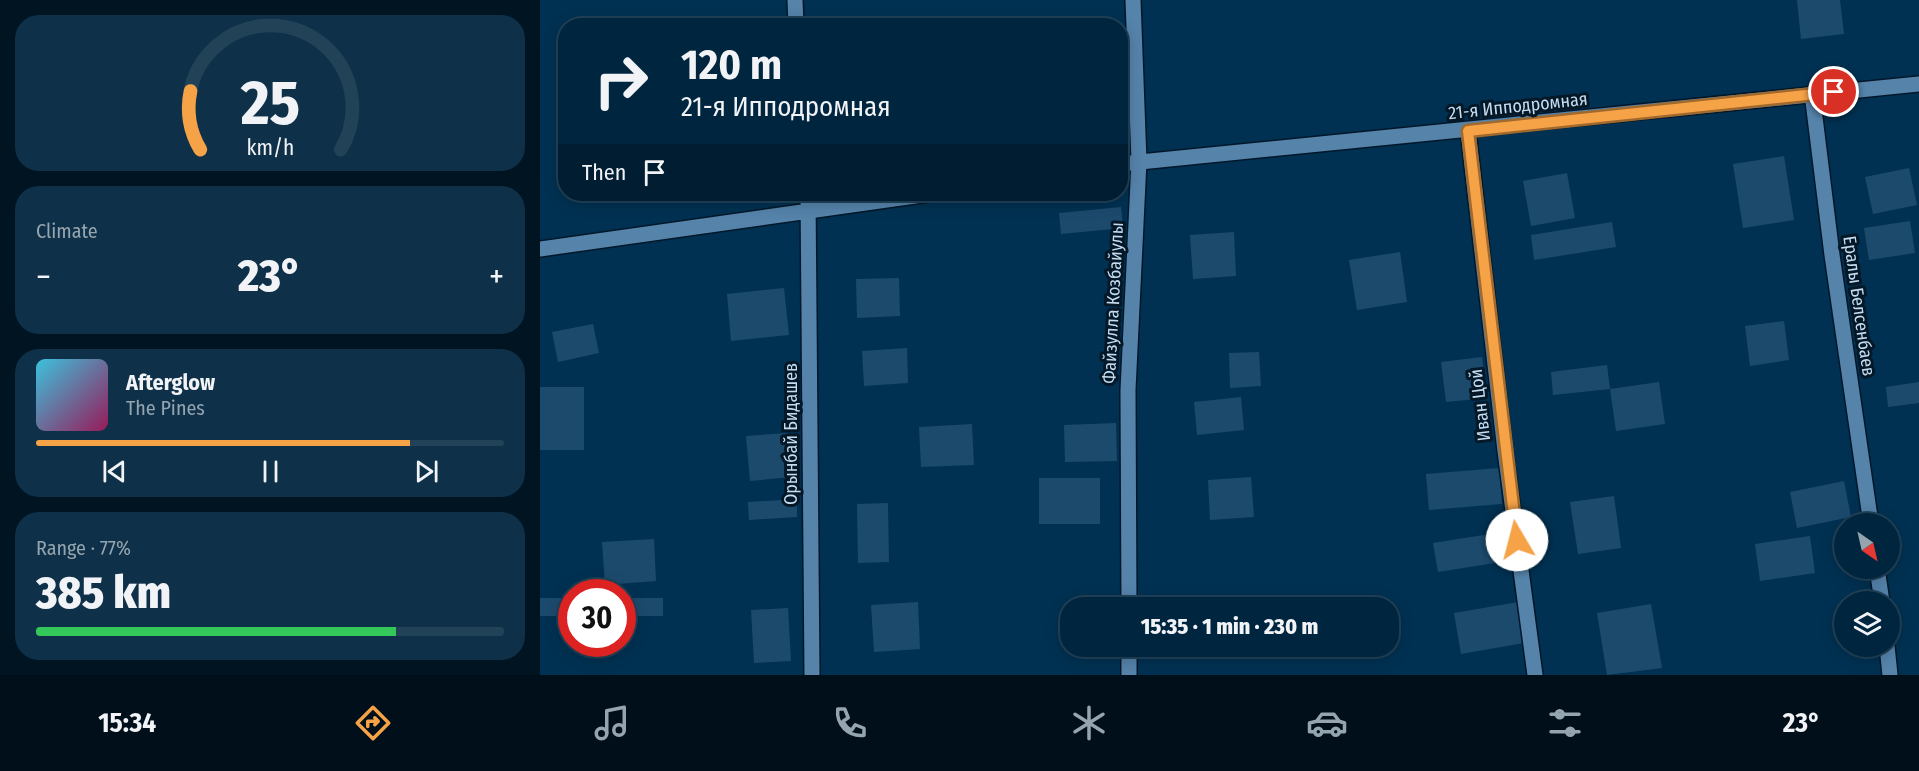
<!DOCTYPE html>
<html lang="en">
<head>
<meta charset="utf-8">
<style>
  :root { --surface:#00253e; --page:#0e3149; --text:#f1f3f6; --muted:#95a5b0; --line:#224258; --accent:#f6a247 }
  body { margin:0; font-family:"Fira Sans Condensed",sans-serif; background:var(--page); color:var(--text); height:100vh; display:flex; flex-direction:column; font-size:22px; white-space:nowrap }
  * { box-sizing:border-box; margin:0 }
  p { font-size:20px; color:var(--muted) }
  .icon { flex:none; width:33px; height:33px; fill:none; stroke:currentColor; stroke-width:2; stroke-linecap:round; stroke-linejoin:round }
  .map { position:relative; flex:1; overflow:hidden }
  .sheet { display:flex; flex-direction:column; gap:15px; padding:15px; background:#001422; width:540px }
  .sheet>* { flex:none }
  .hud { position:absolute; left:18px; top:18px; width:570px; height:183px; border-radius:24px; box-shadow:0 3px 15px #0003,0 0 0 2px var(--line); background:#00253e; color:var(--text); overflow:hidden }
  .needle { width:39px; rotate:146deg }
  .tools { position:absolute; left:1294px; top:513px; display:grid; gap:12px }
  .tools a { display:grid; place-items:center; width:66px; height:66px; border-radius:50%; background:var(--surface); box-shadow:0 3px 15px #0003,0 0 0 2px var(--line); font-size:30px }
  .speed { position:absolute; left:18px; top:579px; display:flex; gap:12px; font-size:30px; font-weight:700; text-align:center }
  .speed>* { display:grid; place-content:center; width:78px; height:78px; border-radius:50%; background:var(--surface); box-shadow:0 3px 15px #0003,0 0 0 2px var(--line); line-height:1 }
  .speed .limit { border:9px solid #d22; background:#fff; color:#111 }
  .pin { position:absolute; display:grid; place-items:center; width:51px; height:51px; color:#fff; margin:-26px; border:3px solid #fff; border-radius:50%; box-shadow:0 2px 6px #0007 }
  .me { position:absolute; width:66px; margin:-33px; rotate:352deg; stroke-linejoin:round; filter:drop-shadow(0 0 4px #0008) }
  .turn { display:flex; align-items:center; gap:21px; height:126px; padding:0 24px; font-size:27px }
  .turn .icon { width:78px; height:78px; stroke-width:2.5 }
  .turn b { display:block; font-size:42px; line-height:51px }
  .then { display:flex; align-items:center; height:57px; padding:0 24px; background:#0003; gap:12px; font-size:22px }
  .big { font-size:45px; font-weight:800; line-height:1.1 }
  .sheet .card { flex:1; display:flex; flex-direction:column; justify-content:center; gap:9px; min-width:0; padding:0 21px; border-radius:24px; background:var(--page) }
  .sheet .dial { align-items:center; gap:0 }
  .dial svg { height:156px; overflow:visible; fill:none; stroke:var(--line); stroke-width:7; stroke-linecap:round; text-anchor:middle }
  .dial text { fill:var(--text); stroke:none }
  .song { display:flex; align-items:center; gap:18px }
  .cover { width:72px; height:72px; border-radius:9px; background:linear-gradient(135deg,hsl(190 70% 55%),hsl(330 70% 35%)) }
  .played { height:6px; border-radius:3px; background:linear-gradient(90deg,var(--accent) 80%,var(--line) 80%) }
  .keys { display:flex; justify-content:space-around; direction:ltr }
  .heat { display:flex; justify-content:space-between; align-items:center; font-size:33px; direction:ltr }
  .charge { height:9px; border-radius:4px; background:linear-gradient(90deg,#34c759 77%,var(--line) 0) }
  .trip { position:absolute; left:520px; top:597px; width:339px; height:60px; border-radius:24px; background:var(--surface); box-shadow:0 3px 15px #0003,0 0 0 2px var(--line); font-weight:800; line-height:60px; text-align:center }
  .menu { display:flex; height:96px; justify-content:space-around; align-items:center; background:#000f19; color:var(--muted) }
  .menu .icon { width:42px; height:42px }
  .menu .on { color:var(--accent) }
  .menu b { font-size:27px; color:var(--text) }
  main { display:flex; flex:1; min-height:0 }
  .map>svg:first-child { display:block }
</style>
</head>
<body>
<main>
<section class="sheet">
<div class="card dial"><svg viewBox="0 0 100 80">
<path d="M14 69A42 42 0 1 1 86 69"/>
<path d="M14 69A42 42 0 0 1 9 39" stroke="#f6a247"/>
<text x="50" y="56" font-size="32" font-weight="700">25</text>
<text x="50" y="72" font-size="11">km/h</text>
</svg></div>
<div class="card"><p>Climate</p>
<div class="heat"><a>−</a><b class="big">23°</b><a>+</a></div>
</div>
<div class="card">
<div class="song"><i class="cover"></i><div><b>Afterglow</b><p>The Pines</p></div></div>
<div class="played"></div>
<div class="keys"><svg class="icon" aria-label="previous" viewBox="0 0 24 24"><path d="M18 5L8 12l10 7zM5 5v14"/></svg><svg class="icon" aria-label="pause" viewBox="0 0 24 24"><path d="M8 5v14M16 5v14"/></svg><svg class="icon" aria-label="next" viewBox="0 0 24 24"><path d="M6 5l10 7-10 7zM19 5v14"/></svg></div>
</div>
<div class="card"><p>Range · 77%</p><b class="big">385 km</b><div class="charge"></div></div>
</section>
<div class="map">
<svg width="1379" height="675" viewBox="0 0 1379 675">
  <rect width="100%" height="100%" fill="#003152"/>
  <path fill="#1c4a6d" d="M1257,0h43l4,34 -43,5z
    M1244,156l10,64 -51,8 -10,-64z
    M1369,168l8,37 -44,9 -8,-37z
    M1027,173l8,45 -44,8 -8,-45z
    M581,207l2,21 -62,6 -2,-21z
    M1370,221l5,32 -46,7 -5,-32z
    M1072,222l4,25 -82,13 -3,-25z
    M694,232l2,44 -43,3 -3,-44z
    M860,252l7,50 -50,8 -8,-50z
    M359,278l1,38 -43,2 -1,-39z
    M244,288l5,47 -58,6 -4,-47z
    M1244,321l5,39 -39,6 -5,-40z
    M53,324l6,29 -41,9 -6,-30z
    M367,348l1,35 -44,3 -2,-35z
    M719,352l2,34 -31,2 -1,-35z
    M942,357l5,41 -41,4 -5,-40z
    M1067,365l3,24 49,-7 6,42 -49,7 -6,-42 -57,6 -2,-23z
    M1379,382v21l-31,4 -2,-20z
    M0,387h44v63h-44z
    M701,397l3,33 -47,5 -3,-33z
    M576,423l1,38 -52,1 -1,-37z
    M432,424l2,41 -53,2 -2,-40z
    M248,433l4,44 -42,4 -4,-45z
    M959,468l3,36 -73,6 -3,-36z
    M711,477l3,40 -44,3 -2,-40z
    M499,478h61v46h-61z
    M1304,481l7,36 -54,11 -7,-36z
    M1074,496l7,52 -43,6 -8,-52z
    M257,499v18l-48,3 -1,-18z
    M348,503l1,59 -31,1 -1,-59z
    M956,533l5,29 -63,10 -5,-29z
    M1270,536l5,37 -55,8 -5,-37z
    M114,539l2,42 -51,4 -3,-43z
    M0,598h32v18h-32z
    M82,598h41v18h-41z
    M378,602l2,47 -46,3 -3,-47z
    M978,602l6,41 -63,11 -7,-41z
    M1111,604l11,64 -55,7 -10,-62z
    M248,608l3,53 -37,2 -3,-53z
    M542,646h40v11l-40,-1z"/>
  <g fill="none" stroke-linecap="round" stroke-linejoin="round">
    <defs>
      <path id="minor" d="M255,0l1,26
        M1272,93l20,162 39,269
        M928,131l37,320 30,224
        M580,164l799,-80
        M268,194l4,481
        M0,249l389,-55
        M1337,568l5,34
        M589,608l-1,-218 11,-229 -6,-161
        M589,646v29
        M1347,646l3,29"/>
    </defs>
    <use href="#minor" stroke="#02182a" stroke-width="18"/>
    <use href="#minor" stroke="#5583aa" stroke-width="15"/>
  </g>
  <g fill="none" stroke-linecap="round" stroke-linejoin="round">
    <defs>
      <path id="route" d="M977,540l-49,-409 366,-39"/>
    </defs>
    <use href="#route" stroke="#a0692e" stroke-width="15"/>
    <use href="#route" stroke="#f6a247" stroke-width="10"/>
  </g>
  <g text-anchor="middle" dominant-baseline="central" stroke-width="6" stroke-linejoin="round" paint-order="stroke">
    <g font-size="18" fill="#c4dcf1" stroke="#051827">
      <text transform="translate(978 106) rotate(-6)">21-я Ипподромная</text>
      <text transform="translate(573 303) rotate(-87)">Файзулла Козбайулы</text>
      <text transform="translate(1319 306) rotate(82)">Ералы Белсенбаев</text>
      <text transform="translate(940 405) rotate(-97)">Иван Цой</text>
      <text transform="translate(251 434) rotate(-90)">Орынбай Бидашев</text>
    </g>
  </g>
</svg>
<div class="tools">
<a><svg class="needle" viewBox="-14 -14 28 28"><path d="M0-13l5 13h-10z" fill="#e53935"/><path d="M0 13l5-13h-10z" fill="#95a5b0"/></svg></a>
<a><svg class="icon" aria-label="layers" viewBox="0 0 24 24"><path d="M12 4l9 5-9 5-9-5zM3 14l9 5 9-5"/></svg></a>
</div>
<div class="speed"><div class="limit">30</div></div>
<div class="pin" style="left:1294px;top:92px;background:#d93025"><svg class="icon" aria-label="arrive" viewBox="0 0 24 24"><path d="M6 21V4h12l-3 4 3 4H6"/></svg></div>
<svg class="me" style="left:977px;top:540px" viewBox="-20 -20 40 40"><circle r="19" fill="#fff"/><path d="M0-13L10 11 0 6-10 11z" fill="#f6a247"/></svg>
<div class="trip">15:35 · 1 min · 230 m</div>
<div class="hud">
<div class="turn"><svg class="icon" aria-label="right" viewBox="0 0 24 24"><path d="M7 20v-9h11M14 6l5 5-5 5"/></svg><div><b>120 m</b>21-я Ипподромная</div></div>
<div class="then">Then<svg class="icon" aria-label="arrive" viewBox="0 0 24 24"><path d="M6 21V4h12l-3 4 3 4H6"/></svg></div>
</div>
</div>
</main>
<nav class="menu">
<b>15:34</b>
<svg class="icon on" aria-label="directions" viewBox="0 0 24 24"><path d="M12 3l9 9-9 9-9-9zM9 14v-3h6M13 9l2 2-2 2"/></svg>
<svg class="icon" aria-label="music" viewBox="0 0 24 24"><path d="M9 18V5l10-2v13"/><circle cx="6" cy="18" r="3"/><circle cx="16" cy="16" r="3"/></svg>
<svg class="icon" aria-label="phone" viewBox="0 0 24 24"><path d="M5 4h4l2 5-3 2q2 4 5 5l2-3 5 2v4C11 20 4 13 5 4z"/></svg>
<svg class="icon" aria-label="climate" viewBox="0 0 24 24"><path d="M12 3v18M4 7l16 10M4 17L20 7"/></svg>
<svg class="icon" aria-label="car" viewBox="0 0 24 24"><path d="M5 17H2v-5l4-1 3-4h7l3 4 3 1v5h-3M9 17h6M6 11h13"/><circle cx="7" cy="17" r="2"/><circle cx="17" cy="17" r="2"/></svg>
<svg class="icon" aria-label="filters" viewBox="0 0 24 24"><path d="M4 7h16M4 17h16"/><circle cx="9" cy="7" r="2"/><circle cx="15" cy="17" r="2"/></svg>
<b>23°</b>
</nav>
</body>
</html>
